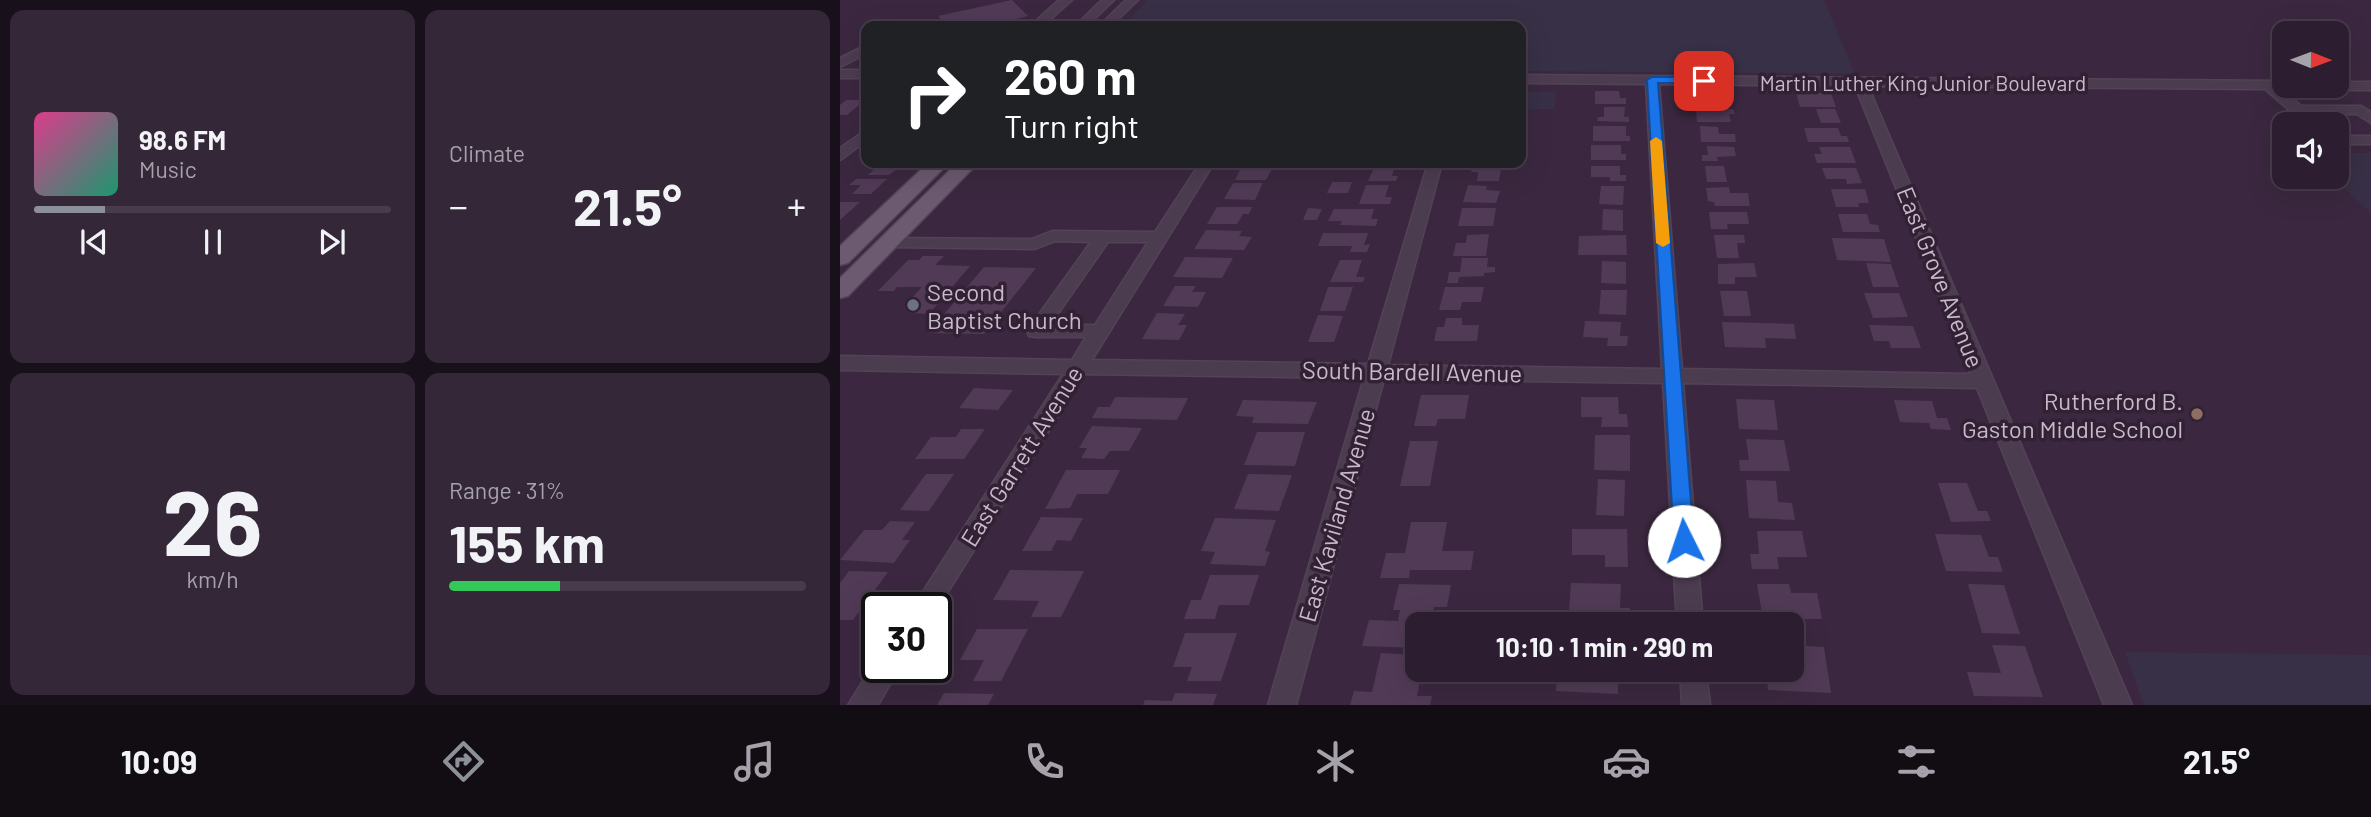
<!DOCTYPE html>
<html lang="en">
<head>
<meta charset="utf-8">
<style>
  :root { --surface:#2c1e30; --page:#342738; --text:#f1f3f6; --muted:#a6a2ab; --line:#483c4c; --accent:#8c9099 }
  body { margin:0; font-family:Barlow,sans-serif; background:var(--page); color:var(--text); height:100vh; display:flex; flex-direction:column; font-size:26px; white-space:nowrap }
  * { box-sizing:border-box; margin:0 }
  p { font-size:23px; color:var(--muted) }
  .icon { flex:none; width:38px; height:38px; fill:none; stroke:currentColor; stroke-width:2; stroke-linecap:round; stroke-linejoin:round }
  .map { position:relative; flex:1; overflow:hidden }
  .drawer { display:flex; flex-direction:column; gap:10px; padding:10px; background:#18101a; width:840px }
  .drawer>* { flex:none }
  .guide { position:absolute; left:21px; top:21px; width:665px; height:147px; border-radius:14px; box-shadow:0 7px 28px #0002,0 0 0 2px var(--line); background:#202124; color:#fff; overflow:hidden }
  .needle { width:46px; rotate:91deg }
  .tools { position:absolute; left:1432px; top:21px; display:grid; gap:14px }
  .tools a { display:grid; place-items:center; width:77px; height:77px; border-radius:14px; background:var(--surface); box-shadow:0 7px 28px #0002,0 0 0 2px var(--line); font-size:35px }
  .speed { position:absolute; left:21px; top:592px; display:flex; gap:14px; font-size:35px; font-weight:700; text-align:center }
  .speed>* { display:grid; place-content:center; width:91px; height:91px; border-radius:50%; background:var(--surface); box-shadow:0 7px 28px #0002,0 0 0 2px var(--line); line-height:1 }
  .speed .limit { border:4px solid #111; border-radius:10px; background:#fff; color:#111 }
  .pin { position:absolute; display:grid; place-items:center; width:60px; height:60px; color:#fff; margin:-30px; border-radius:14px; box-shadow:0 4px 10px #0006 }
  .me { position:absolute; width:77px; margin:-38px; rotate:356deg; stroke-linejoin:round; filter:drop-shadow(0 0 5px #0008) }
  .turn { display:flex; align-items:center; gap:24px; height:147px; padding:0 28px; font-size:32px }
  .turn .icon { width:91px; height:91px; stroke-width:2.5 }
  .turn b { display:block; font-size:49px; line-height:60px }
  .big { font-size:52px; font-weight:700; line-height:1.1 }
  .drawer .tile { flex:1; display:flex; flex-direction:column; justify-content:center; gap:10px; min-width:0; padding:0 24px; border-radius:14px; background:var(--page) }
  .drawer .dial { align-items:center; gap:0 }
  .dial b { font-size:91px; line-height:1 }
  .song { display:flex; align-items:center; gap:21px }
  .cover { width:84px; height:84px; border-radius:10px; background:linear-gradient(135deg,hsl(330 70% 55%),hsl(160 70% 35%)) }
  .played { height:7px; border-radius:4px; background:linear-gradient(90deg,var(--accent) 20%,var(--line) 20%) }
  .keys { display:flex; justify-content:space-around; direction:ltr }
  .heat { display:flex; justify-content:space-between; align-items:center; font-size:38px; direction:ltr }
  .charge { height:10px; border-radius:5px; background:linear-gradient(90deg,#34c759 31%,var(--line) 0) }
  .drawer .tiles { flex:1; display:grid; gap:10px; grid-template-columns:repeat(2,1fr) }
  .trip { position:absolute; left:565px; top:612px; width:399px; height:70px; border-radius:14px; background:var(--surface); box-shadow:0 7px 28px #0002,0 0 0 2px var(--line); font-weight:700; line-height:70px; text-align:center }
  .tabs { display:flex; height:112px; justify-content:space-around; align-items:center; background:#120c13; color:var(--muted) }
  .tabs .icon { width:49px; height:49px }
  .tabs .on { color:var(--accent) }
  .tabs b { font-size:32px; color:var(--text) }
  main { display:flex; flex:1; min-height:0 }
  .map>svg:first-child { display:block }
</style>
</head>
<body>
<main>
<section class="drawer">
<div class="tiles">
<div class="tile">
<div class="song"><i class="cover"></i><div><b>98.6 FM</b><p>Music</p></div></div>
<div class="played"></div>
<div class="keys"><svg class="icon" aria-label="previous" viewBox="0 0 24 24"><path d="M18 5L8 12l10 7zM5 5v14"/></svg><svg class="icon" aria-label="pause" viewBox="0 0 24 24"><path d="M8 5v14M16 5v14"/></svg><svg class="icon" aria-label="next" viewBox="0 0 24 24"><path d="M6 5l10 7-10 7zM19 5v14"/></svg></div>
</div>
<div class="tile"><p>Climate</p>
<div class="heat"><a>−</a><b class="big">21.5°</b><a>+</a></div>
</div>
<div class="tile dial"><b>26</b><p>km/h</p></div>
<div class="tile"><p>Range · 31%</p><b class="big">155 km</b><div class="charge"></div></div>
</div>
</section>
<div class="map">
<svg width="1531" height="705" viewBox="0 0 1531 705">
  <rect width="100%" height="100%" fill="#3b2840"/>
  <path fill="#383046" d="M308,0h676l31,74 -334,-3v-45h-398z
    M681,92h35l-2,17h-33z
    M1496,153h35v60l-39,-36h4z
    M1285,652l246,3v50h-227z"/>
  <path fill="#513a56" d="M172,0l16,16 -39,10h-42l-9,-10z
    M755,91h24l1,7h6v6h-31z
    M857,92l26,3 2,11 -27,-1z
    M956,93h35l5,14h-36z
    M6,100h19l-18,15h-7v-10z
    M764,107h21l-1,10h5v5l-32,-1 1,-4h6z
    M856,109h37l2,5h-6l2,8h-34z
    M976,109h19l6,14h-20z
    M753,126h33v10h4v5h-37z
    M860,126l18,1 1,7h16l1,8h-35z
    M964,128h34l3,8h6l2,6h-41z
    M751,145h30v9h5v6h-35z
    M867,146l27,1 2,9 -19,1 1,4h-16v-6h6z
    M979,147h31l6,16h-39l-3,-9h8z
    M42,163h19l3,1 -15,11h-21z
    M414,163h21l-9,17h-31l5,-10h11z
    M633,163h29l-3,18h-22l1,-9h-7z
    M536,164h20l-4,12h6l-2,5h-28z
    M751,166h29v9h6v6h-16v-4h-19z
    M865,166h19l3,16h-20z
    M982,168h34l6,15 -15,1 -1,-5h-20z
    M16,179h31l-16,15h-19l9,-9h-12z
    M492,182h20l-4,11h-21z
    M393,183h30l-8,17 -31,-1z
    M526,185h23l-4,12h7l-2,7h-31z
    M628,185l19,1 -1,4 14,1 -4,12 -33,-1z
    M761,186h23l-1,19 -24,-1z
    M889,187l1,6h18l2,13h-35l-1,-4 -6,-1 -2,-13z
    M991,189h34l4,14h-11l1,4h-23z
    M0,202h20l-20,18z
    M377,207h35l-3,7h-6l-6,10h-30z
    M468,208l14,1 -5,11h-14z
    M622,208h34l-3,18h-35z
    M494,209h40l-3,10h7l-2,7 -36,-1 2,-4h-14z
    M763,209l20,1v21l-21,-1z
    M869,212h38l2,12h-22l1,5h-17z
    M998,214h29l3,10 8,1 2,7h-37z
    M366,230l36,1 -3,5 13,1 -8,13 -50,-1z
    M483,233h45l-4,12 6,-1 -3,8h-17l2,-6h-34z
    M649,234l-3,22h-33l3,-13h10l1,-8z
    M786,235l1,20h-49l1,-19z
    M874,235h30l1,8h-8l2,15h-22z
    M992,238l52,1 7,23 -54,-2z
    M83,256h21l-9,9 35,1 -41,48 -19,-1 8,-8 -12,-1 16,-17h-25l-3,4h-16l30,-31h11z
    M345,257l48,1 -11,20 -49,-1z
    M622,258h26l-1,9h8v5l-11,1v3l-25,1 -1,6h-11l2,-11h11z
    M500,260h22l-6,17h9l-2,5h-33z
    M762,261l24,1v22l-25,-1z
    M914,263l3,14h-22v7h-17v-20z
    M1026,263l25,1 8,23h-26z
    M144,267l52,1 -52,66 -56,-1z
    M335,286h21l-4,6h14l-8,15 -35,-1z
    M488,287h25l-8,24h-25z
    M605,287h39l-3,15h-19l-2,8h-21z
    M761,290h26l-1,25 -27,-1z
    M880,291h27l4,25h-27z
    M1024,293h35l9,24 -35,1z
    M317,313l28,1 -7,11h9l-8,15 -37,-1z
    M478,315l25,1 -9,26h-26z
    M606,318h16v7h17l-2,16h-43l3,-14h7z
    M745,321l36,1 -1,14h8l-1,10h-20l1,-8 -25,-1z
    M882,322l72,2 2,15 -31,-1 1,10 -41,-1z
    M1029,325l44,1 8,22h-30l-2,-7h-15z
    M134,388l39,2 -15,20 -39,-2z
    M581,395h48l-4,24h-27l-2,7h-22z
    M275,397l73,1 -11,22 -85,-2 6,-11h12z
    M741,397h37l1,17h8l1,13h-27l1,-10h-21z
    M896,399l38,1 4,30 -39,-1z
    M403,400l74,2 -9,22 -56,-1 2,-6 -18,-1z
    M1054,400l38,1 5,17h10l4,12 -20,-1 -2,-6 -29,-1z
    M252,426l50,2 -13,23h-19l-6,8 -23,-1 6,-10h-8z
    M121,429h24l-21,30h-49l16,-22h25z
    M417,432h48l-10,34 -51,-1z
    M755,435h35v36l-36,-1z
    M906,439l38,1 6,31h-50l-1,-11h10z
    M570,441h28l-8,45h-30z
    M226,470h54l-12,24h-31l-7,14 -25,1z
    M86,474h28l-25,37 -29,-1z
    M408,474l44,1 -13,36 -45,-2z
    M758,479l27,1 -1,36 -28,-1z
    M906,480l30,1 2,21 14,1 3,17 -46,-2z
    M1098,483h29l11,28h9l4,10 -40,1z
    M201,517l42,1 -12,23 -14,-1 -6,11h-29z
    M375,518l61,2 -11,31 5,1 -5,14 -55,-2 5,-12 -14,-1z
    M50,521l25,1 -13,18h8l-16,23 -54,-3 24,-30h18z
    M571,522h36l-5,29h32l-3,19h-61l-1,8h-29l6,-25h19z
    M732,529h55l1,38h-23v-12h-33z
    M917,531h45l5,26h-30l2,12h-27l-2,-15h9z
    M1095,534l46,1 8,22h9l5,15 -57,-1z
    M170,570l74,1 -23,46h-30l8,-16 -46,-1z
    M9,571l39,1 -35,48h-13v-37z
    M370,575h49l-10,30h-30l-4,14h-31l7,-19h10z
    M731,583l50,1 -1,24h10l-1,17h-61z
    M559,584l52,1 -4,22h-13l-3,18h-13v23l-56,-2 7,-26 29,1 2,-11h-7z
    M917,584h32l2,9h26l5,26h-59z
    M1128,584l36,1 16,49 -38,-1z
    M137,629h51l-27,52h-28l11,-21h-24z
    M345,633h52l-16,48h-34l5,-14h-19z
    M952,645l32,2 7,46 -63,-3 -2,-20h26z
    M1152,645l33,1 18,51 -69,-1 -7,-24 34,1z
    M541,653l37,2v15h4l-5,26h15l-2,9h-80l4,-14 18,1z
    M717,670h71l-1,10 -9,-1v15l-62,-3z
    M104,693l50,1 -6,11h-51z
    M335,693l42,1 -4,11h-70l2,-5 27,1z"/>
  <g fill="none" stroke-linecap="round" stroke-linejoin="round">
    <defs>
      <path id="minor" d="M219,0h13l-29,26h-13z
        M262,0h12l-27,26h-12z
        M286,0h12l-27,26h-12z
        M26,45v9l-26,13v-9z
        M0,70h26v8h-26z
        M681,75l763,6v5h6l-9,3 20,17h60l10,6v11l-14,-9h-47l10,10h-15l-40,-35 -397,-3 264,619h-28l-127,-317 -294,-5 20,242h-26l-14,-242 -279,-4 -88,326h-28l96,-327 -280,-4 -148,237v-4h-23l150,-233 -223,-4v-14l232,4 14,-23h-50l-7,-1 -2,-5 64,-89 -36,-1 -21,8 -145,-2 -8,-5 2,-4 149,1 21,-8 102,1 45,-69h14l-122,197 276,4 60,-201h14l-54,202 274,4 -16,-285 -125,-1zM819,84l196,2 116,288 -289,-5zM268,242h40l-53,83h-45z
        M1496,82h35v8h-41l-7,-4h13z
        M26,130v11l-26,19v-12z
        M1496,136h35v8h-35z
        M37,659v8h23l-22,38h-30z
        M840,670h26l4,35h-28z"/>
      <path id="major" d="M88,163h21l-101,100 -8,2v-19z
        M117,163h21l-130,133 -8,2v-20z"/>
    </defs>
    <use href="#minor" stroke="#534356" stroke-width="3"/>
    <use href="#major" stroke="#534356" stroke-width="3"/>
    <use href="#minor" fill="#4c3c50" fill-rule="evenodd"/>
    <use href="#major" fill="#6c5a70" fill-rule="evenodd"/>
  </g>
  <path fill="#1a73e8" stroke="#114b97" stroke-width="2" d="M864,77l4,1v5h-50l36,458 -3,6 -7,3 -7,-3 -3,-6 -27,-461 5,-3z"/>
  <path fill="#f59e0b" d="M816,137l6,4 8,102 -7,4 -7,-4 -6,-102z"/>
  <circle fill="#6b7280" stroke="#322135" stroke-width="2.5" cx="73" cy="305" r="7"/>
  <circle fill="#8d6e63" stroke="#322135" stroke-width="2.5" cx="1357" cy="414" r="7"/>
  <g text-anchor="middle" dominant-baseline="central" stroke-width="7" stroke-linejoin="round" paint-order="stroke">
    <g font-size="21" fill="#c8b9ca" stroke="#322135">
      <text x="1083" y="82">Martin Luther King Junior Boulevard</text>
    </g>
    <g font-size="24" fill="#c8b9ca" stroke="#322135">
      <text transform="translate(1101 277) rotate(68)">East Grove Avenue</text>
      <text transform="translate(572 371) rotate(1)">South Bardell Avenue</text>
      <text transform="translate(181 456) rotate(-58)">East Garrett Avenue</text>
      <text transform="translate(496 515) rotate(-74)">East Kaviland Avenue</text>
    </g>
    <g font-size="24" fill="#c8b9ca" stroke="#322135" text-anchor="start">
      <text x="87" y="291">Second<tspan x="87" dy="28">Baptist Church</tspan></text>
      <text x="1343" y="400" text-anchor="end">Rutherford B.<tspan x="1343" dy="28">Gaston Middle School</tspan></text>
    </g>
  </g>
</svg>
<div class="tools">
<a><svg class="needle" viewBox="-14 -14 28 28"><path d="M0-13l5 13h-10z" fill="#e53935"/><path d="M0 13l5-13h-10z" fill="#a6a2ab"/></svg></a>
<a><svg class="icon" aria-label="sound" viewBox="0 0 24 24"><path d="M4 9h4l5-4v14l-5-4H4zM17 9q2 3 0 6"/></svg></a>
</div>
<div class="speed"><div class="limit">30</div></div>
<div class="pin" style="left:864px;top:81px;background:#d93025"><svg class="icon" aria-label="arrive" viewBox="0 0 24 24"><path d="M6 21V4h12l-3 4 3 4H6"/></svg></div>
<svg class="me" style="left:844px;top:541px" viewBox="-20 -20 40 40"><circle r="19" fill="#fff"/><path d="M0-13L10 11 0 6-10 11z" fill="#1a73e8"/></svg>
<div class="trip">10:10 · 1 min · 290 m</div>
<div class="guide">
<div class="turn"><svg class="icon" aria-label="right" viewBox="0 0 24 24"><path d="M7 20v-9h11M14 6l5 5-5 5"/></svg><div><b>260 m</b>Turn right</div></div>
</div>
</div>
</main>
<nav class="tabs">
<b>10:09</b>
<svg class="icon on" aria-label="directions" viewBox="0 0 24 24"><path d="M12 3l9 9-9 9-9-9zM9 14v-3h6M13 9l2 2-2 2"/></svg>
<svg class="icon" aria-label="music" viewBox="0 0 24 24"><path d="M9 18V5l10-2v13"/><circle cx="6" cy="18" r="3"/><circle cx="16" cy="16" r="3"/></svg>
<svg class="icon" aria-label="phone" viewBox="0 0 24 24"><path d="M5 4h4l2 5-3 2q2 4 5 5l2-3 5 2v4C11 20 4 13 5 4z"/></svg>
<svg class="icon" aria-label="climate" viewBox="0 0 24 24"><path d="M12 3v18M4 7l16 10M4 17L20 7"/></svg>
<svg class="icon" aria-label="car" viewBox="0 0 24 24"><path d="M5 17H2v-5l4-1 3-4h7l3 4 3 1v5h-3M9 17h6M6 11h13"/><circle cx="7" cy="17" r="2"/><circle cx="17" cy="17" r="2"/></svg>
<svg class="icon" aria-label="filters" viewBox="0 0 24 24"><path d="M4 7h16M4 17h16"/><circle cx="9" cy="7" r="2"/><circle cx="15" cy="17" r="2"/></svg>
<b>21.5°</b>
</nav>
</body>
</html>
